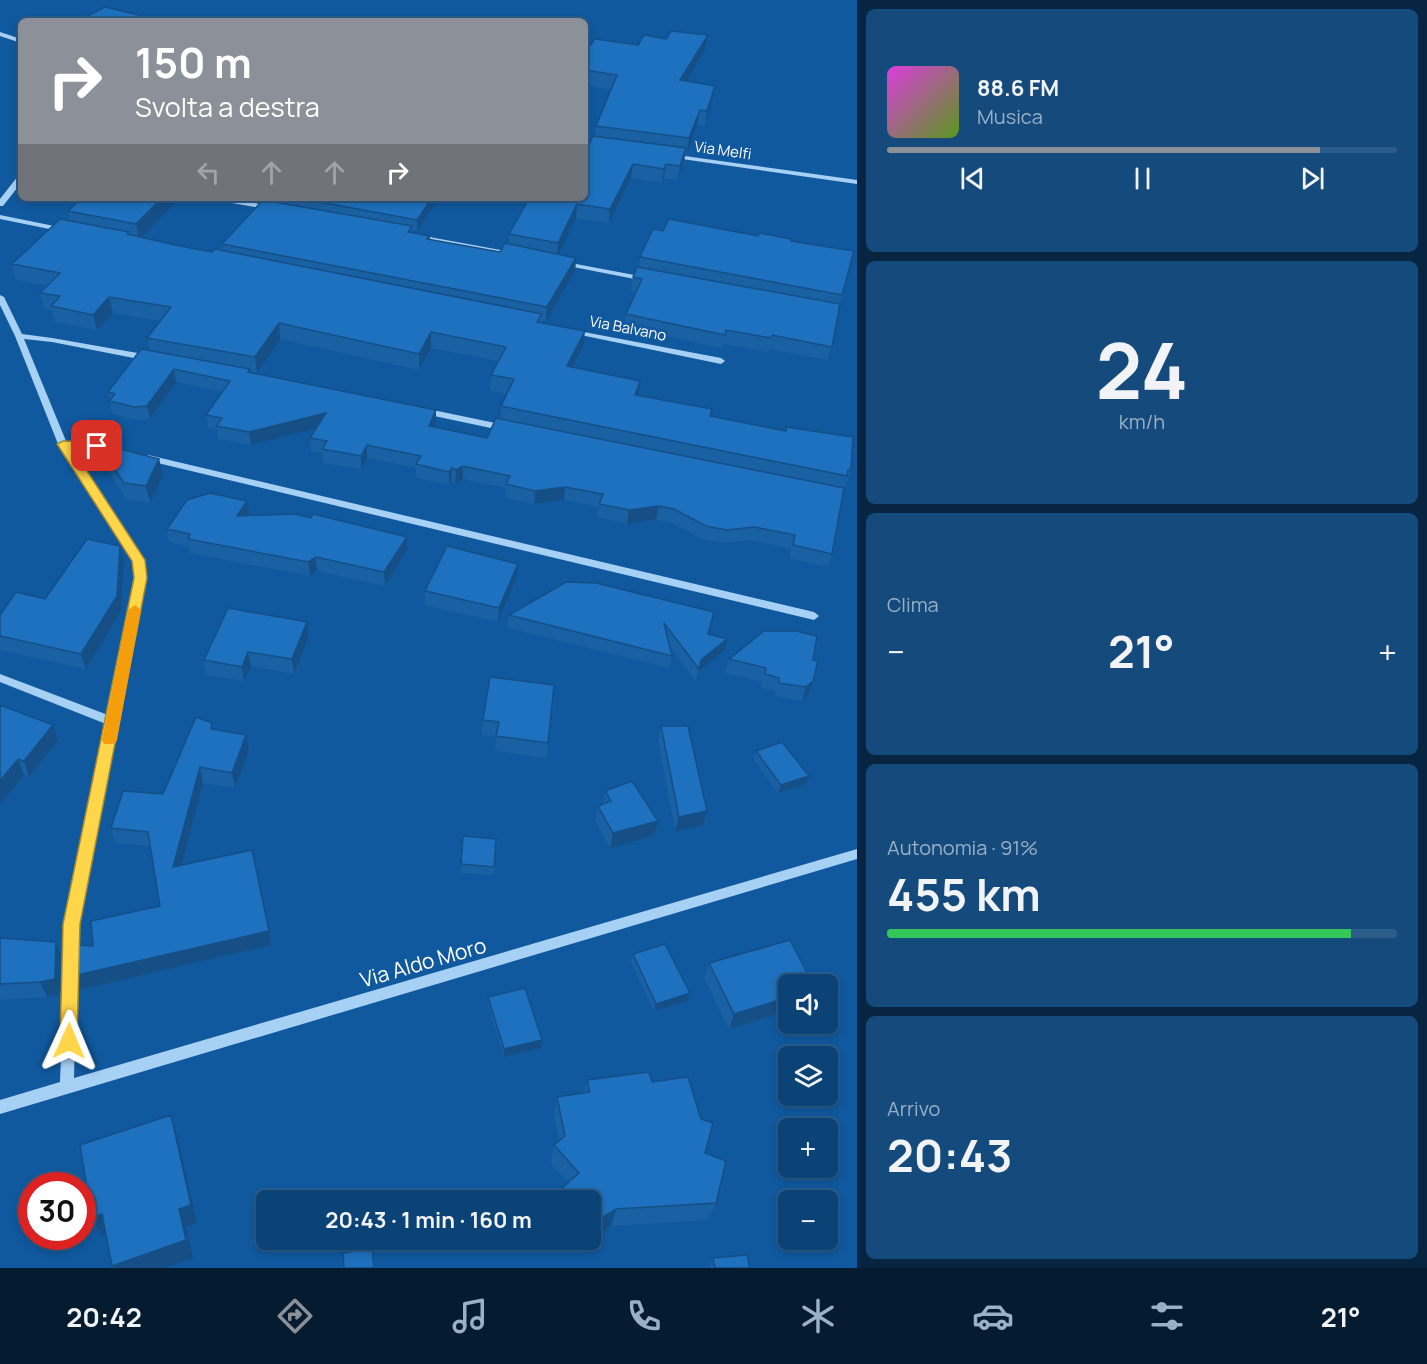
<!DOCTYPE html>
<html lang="it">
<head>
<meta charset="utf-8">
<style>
  :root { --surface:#0c4377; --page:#154a7c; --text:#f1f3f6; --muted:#9ab0c6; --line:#2c5c89; --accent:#8c9099 }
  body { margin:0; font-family:Manrope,sans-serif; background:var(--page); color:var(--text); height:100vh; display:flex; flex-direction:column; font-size:22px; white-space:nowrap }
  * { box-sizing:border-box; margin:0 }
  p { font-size:20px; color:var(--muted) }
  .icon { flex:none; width:33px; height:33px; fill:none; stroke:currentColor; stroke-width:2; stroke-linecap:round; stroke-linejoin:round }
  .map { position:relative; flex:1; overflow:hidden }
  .details { display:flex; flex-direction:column; gap:9px; padding:9px; background:#072541; width:570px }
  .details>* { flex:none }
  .top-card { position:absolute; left:18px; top:18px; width:570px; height:183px; border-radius:9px; box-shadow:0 3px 9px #0003,0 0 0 2px var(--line); background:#8c9099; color:#fff; overflow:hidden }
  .tools { position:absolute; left:778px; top:974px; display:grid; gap:12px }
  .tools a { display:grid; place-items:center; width:60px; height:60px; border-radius:9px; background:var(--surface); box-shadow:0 3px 9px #0003,0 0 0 2px var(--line); font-size:30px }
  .speed { position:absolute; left:18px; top:1172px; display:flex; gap:12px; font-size:30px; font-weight:700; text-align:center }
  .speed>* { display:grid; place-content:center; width:78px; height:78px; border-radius:50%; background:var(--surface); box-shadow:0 3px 9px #0003,0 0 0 2px var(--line); line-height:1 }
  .speed .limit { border:9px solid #d22; background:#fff; color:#111 }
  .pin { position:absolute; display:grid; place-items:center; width:51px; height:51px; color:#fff; margin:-26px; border-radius:12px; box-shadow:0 3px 9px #0006 }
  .me { position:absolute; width:66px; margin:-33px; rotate:1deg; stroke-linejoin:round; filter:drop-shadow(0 0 4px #0008) }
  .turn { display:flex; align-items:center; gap:21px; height:126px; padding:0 18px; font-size:27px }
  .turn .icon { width:78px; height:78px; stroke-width:2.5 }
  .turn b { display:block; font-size:42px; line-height:51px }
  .lanes { display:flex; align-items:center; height:57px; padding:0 18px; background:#0003; justify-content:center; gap:30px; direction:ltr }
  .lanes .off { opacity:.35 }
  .big { font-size:45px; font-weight:700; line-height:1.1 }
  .details .tile { flex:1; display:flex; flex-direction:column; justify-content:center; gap:9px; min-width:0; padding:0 21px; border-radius:9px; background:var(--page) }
  .details .dial { align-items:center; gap:0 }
  .dial b { font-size:78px; line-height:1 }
  .song { display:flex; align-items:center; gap:18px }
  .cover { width:72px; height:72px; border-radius:9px; background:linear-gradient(135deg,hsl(300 70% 55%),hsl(90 70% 35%)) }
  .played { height:6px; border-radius:3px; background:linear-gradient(90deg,var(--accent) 85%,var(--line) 85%) }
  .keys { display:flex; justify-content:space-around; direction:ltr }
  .heat { display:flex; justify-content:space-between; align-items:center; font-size:33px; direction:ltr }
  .charge { height:9px; border-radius:4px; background:linear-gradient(90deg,#34c759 91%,var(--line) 0) }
  .trip { position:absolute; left:256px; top:1190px; width:345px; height:60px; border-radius:9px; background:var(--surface); box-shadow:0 3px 9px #0003,0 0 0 2px var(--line); font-weight:700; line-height:60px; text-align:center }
  .tabs { display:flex; height:96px; justify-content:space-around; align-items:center; background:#051b30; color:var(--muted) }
  .tabs .icon { width:42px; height:42px }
  .tabs .on { color:var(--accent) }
  .tabs b { font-size:27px; color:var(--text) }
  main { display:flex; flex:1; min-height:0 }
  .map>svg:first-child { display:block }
</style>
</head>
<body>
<main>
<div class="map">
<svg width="857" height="1268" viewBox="0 0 857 1268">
  <rect width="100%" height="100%" fill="#10599f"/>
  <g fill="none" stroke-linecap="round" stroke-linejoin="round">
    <path fill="#a7d0f5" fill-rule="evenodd" d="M0,32l21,7v4l-21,-7z
      M670,154l187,26v4l-189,-27 -1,-1z
      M18,176h3v7l-18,23h-3v-7z
      M211,198h16l44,8 4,2 -4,2 -56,-10z
      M0,215l64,13 4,2 -4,2 -64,-13z
      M413,234l99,18 4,2 -4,2 -96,-18h-3z
      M560,261l85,16 4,2 -4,2 -82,-16 -4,-2z
      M0,295l4,2 18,37 30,4 97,17 4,3 -4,3 -97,-19 -28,-3 42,102 31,2 16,4 2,2 -5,3 -13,-3 -27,-2 73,113 3,18 -68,346 -4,154 783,-229v10l-857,255v-14l60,-18 6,-158 40,-200 -106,-42v-8l108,41 28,-137 -3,-18 -75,-116 -43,-108 -15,-31z
      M568,329l153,29 4,3 -4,3 -150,-31h-3z
      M423,408l82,17 4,3 -4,3 -85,-18 -1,-2z
      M148,455l666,157 5,4 -5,4 -669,-160 -2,-2 2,-2z"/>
  </g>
  <path fill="#1a61a4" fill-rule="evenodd" d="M638,45l67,4 -19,32 26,20 -7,25 -8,-1 -10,29h-2l-1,8 -6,18 -14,-2 -2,5 -31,-5 -22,45 -33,-5 -17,36 17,4 -1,13 -29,50 -5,-1v2l42,25 -10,20 67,14 -2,14 74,14 -2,7 75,15 1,-4 65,43 -5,16h-2l-1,2 -11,66 -4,13 -39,-9 2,-9 -40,-9 -28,3 -20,-4 -31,-16 -16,-4 -29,5 -30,-7 2,-10 -35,-7 -30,4 -29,-6 1,-10 -43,-9 -8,5 -4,-3 -2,4 -33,-7v-10l-49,-10 -6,11 -38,-6 -1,-10 -11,-2 -1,-13 6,-10 -65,17 -33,-6 -1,-10 -9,-1 -2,-13 16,-23 -46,-10 -26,37 -13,1 -25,-6 -4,-22 42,-42 -3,-12 13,-17 -47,-8 -16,17 -42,-8 -3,-12 -8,-2 -4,-15 7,-7 -31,-6 -4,-16 58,-43 -2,-10 106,-7 -32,33 70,15 11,-1 -1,-7 65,-40 -1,-6h153l-22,33 -5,-1v3l18,3v4l70,12 9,-8v-10l80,-89 6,-9 1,-10 15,-36 -26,-5v-33zM280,339l139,31 12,-22 67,13 -7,14 -1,16 17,3 -6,12v13l-14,19 -53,-11 2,-4 -186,-50h7z
    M21,50v13h-1l-3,-11z
    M663,231l95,5 33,5 51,54 -14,65 -59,-11 -1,3 -45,-8 -1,4 -98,-21 2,-13 10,-22 -5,-1 2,-14 6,-9 1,-11z
    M97,443l62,16 4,17 -13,27 -23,-3 -26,-40z
    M249,514l-1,2 159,21v13l-22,36 -68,-15 -7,5 -120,-23 -1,-6 -20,-5 -2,-13z
    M124,562l-3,49 -35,58 -86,-19v-35l45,-16z
    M518,564l-1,13 -19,45 -73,-17v-14z
    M566,582l143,52 15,17 -26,21 -2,10 -26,-36 2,10 -3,12 -161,-40 1,-13z
    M307,622l2,14 -15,38 -43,-8 -7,15 -38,-6 -2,-15z
    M729,659l84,1 -4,34 -7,7 -27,-5v-5l-14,-3 1,-6 -37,-9z
    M490,677l58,66 -1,15 -52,-7 1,-14 -14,-2 1,-15z
    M0,705l58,36 -29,36 -5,-2 -24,29z
    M661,726l46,85 -4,14 -28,6 -17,-91z
    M214,730l32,5 3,15 -14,38 -32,-5 -22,83 88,65 2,14 -192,45 -6,-14 20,-30 67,-40 -9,-60 -36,-3 -4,-15 52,-34z
    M756,751l53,25 -3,8 -28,9 -24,-33z
    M605,791l53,30 -4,15 -44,12 -15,-27 3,-15 5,-2z
    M463,836l33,3 -2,36 -33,-2z
    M0,938l56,4 6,16 -1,36 -14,3 -47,3z
    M633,954l57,39 -2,8 -34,10 -23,-49z
    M709,963l80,21v27l-60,18 -25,-51z
    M488,997l53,51 -37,9 -16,-52z
    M587,1080l65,2 53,71 11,50 -8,17 -97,6 -20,13v-39h-31l3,-13 5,-5 -17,-18 3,-19 5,-4 -5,-25 3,-19 27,-4z
    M713,1258l37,10h-39l-1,-3z"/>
  <path fill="#154f86" d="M708,35l-3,14 -27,47 2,-16z
    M715,86l-3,15 -7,25 2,-15z
    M700,110l-3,15 -10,29 2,-16z
    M686,148l-2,14 -6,18 2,-14z
    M633,164l-2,14 -22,45 1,-14z
    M666,164l-2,14 -2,5 2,-14z
    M162,198h11l1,6 -35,36 -3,-16z
    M432,198h7l-22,33v-11z
    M577,204l-1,14 -19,40 1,-15z
    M576,258l-1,13 -29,50 1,-14z
    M109,297l4,16 -16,17 -4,-15z
    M279,323l1,16 -23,34 -2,-16z
    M585,331l-2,16 -18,35 2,-16z
    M431,332v16l-12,22v-16z
    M174,369l2,13 -26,37 -3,-13z
    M640,381l-2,16 -3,-2z
    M436,410v13l-7,16v-13z
    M326,413l1,13 -76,19 -2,-13z
    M367,445v13l-6,11v-13z
    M159,459l4,17 -13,27 -4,-17z
    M463,466v13l-8,5 1,-14z
    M452,468l-1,13 -2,4v-13z
    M565,487l-1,13 -30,4 1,-13z
    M247,501l2,13 -10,16 -2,-14z
    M659,506l-3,13 -29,5 2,-14z
    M407,537v13l-22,36 -1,-14z
    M120,546l4,16 -3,49 -35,58 -5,-15z
    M316,557l1,14 -7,5 -2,-14z
    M518,564l-1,13 -19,45 1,-14z
    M307,622l2,14 -15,38 -2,-15z
    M727,639l-3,12 -26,21 -2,10 5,-22z
    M248,652l3,14 -7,15 -2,-14z
    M813,681l-4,13 -7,7 4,-14z
    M53,725l5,16 -29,36 -5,-16z
    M246,735l3,15 -14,38 -3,-15z
    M18,759l6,16 -24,29v-23z
    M200,767l3,16 -26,99 -4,-15z
    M809,776l-3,8 -28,9 3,-8z
    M707,811l-4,14 -28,6 4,-14z
    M658,821l-4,15 -44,12 3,-15z
    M269,931l2,14 -192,45 -6,-14z
    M56,942l6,16 -1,36 -14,3 -7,-15z
    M690,993l-2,8 -34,10 2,-7z
    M789,997v14l-60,18 5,-15z
    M542,1040l-1,8 -37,9v-8z
    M171,1115l6,20 20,88 -11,4 7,31 -29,10h-51l-1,-2 67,-57z
    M616,1209l-5,17 -20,13 4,-17z
    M102,1214l9,18 -9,4 -10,-18z"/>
  <path fill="#1e71bf" stroke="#154f86" stroke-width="1.5" d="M105,7l38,9 -3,2 12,3h-74z
    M671,31l37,4 -28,45 35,6 -8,25 -7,-1 -11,28 -93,-12 21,-51 -32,-5v-18l10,-13 43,6 6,-10 22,4z
    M593,136l93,12 -6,18 -14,-2 -2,5 -31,-5 -23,45 -33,-5 -19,39 -49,-9 17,-30 1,-6h58v-53h4z
    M82,198h80l-26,26 -68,-13z
    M298,198h134l-15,22z
    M263,200l149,26 -4,6 22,4 -3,3 73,13 5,-9 71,15 -29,49 -325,-63z
    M60,219l69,13 -2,2 53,12 32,6 3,-3 327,65 -5,8 48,9 -18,35 73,15 -5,14 77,14 -2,7 76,15v-4l67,10 -2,33h-3l-1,6 -346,-70 13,-27 -23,-4 15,-28 -75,-15 -12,22 -140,-31 -24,34 -108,-19 24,-31 -62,-10 -16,18 -42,-9 9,-10 -20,-3 20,-20 -48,-9z
    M669,219l89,17 1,-3 32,6v2l63,10 -12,44 -202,-38 13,-28 10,2z
    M637,267l203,37 -8,43 -60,-12 -1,3 -45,-8 -1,5 -99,-21 16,-35 -9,-2z
    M141,349l109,20 -2,3 188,38 -7,16 58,12 9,-20 348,70 -12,66 -39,-9 2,-10 -41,-8 -28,3 -20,-4 -32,-17 -15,-3 -30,4 -30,-6 4,-10 -38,-7 -30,4 -29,-7 4,-8 -47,-10 -7,4 -4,-2 -3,4 -33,-8 5,-8 -54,-11 -6,11 -39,-7 5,-8 -17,-3 16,-25 -77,19 -33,-6 6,-8 -16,-3 24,-34 -56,-12 -27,37 -12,1 -26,-6 6,-7 -7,-2z
    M97,443l62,16 -13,27 -22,-3z
    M210,493l37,8 -10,15 57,-2 17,4 2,-4 94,23 -23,35 -68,-15 -8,5 -120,-23 2,-5 -23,-5 20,-29z
    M87,539l33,7 -3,50 -36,58 -81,-18v-21l16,-23 29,7z
    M447,546l71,18 -19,44 -74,-17z
    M566,582l30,1 118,29 -6,22 19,5 -26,21 -2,9 -35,-46 8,33 -163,-41z
    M228,608l79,14 -15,37 -44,-7 -6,15 -38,-7z
    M764,631h32l21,5 -4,24 5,1 -5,20 -7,6 -27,-4v-5l-14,-4 1,-6 -37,-9z
    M490,677l64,8 -6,58 -52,-7 3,-14 -16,-2z
    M0,705l53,20 -29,36 -6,-2 -18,22z
    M196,717l16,6 -1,6 35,6 -14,38 -32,-6 -27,100 79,-17 17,81 -196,45 1,-31 19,1 -2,-25 69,-15 -12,-74 -37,-4 12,-37 40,3z
    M661,726h27l19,85 -28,6z
    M782,742l27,34 -28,9 -25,-34z
    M632,781l26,40 -45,12 -15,-27 13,-5 -6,-10z
    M463,836l33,3 -2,28 -33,-3z
    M0,938l56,4 -1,37 -15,3 -40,2z
    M790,940l23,44h-24v13l-55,17 -25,-51z
    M665,944l25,49 -34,11 -23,-50z
    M525,988l17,52 -38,9 -16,-52z
    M649,1072l3,10 36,-5 13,42 12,4 -8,30 21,8 -10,42 -100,6 -21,13 -4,-4v-18h-16l-12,-13 16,-14 -25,-28 11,-9 -8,-39 33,-5 -3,-12z
    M171,1115l20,90 -12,4 7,31 -74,26 -10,-52 -10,4 -12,-73z
    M372,1248l2,20h-30l-1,-15z
    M747,1255l3,13h-35l-2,-10z"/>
  <path fill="#ffd54a" stroke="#a68a30" stroke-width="1.5" d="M63,441l34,1 6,4 -6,3 -25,-1 73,112 2,18 -67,346 -3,117 -2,6 -6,2 -7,-2 -2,-6 3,-117 71,-346 -2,-17 -75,-117z"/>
  <path fill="#f59e0b" d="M135,605l6,5 -24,130 -2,4h-11l-2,-4 26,-130z"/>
  <g text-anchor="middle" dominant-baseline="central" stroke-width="6" stroke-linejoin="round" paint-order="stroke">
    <g font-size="15" fill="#fff" stroke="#10599f">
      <text transform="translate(723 150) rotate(8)">Via Melfi</text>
      <text transform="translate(628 328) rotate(11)">Via Balvano</text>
    </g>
    <g font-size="21" fill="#fff" stroke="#10599f">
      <text transform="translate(423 962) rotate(-16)">Via Aldo Moro</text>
    </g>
  </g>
</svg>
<div class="tools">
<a><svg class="icon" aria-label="sound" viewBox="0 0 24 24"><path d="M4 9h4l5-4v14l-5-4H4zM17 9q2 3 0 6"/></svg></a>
<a><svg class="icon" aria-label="layers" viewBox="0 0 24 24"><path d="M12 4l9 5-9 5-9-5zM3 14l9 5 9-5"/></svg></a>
<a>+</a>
<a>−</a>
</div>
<div class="speed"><div class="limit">30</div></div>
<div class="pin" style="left:97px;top:446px;background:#d93025"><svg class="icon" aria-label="arrive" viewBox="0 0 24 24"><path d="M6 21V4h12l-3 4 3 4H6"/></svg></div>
<svg class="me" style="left:69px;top:1041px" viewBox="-20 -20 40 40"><path d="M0-17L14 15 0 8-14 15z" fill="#ffd54a" stroke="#fff" stroke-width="4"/></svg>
<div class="trip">20:43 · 1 min · 160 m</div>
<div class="top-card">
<div class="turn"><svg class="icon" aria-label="right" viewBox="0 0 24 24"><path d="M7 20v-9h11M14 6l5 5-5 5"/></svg><div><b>150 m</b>Svolta a destra</div></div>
<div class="lanes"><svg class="icon off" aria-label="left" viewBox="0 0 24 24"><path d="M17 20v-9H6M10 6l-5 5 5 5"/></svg><svg class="icon off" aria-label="ahead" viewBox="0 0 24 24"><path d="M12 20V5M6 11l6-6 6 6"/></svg><svg class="icon off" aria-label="ahead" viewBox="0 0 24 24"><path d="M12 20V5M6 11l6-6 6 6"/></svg><svg class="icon" aria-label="right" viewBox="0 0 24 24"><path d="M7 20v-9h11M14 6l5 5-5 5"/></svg></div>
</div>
</div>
<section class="details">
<div class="tile">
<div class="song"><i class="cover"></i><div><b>88.6 FM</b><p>Musica</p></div></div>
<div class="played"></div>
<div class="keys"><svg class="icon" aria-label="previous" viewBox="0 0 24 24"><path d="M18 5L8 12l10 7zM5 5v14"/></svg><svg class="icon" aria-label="pause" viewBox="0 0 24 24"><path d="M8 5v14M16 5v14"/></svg><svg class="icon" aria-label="next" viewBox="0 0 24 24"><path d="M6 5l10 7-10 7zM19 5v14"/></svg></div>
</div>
<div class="tile dial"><b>24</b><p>km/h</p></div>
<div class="tile"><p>Clima</p>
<div class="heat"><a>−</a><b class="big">21°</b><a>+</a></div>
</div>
<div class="tile"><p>Autonomia · 91%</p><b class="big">455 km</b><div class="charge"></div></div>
<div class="tile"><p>Arrivo</p><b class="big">20:43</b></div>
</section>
</main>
<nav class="tabs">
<b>20:42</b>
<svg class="icon on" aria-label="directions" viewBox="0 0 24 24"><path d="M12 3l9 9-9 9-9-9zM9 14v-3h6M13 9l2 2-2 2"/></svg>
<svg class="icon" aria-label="music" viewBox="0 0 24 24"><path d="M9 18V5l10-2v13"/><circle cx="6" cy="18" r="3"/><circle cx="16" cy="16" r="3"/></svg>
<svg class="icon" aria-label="phone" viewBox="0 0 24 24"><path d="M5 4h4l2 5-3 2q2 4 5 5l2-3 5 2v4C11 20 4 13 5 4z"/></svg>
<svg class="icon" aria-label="climate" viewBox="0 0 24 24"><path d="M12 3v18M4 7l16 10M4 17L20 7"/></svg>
<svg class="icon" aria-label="car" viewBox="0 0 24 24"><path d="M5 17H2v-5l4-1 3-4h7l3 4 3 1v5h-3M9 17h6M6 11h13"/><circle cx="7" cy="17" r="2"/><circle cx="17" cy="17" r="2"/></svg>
<svg class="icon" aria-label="filters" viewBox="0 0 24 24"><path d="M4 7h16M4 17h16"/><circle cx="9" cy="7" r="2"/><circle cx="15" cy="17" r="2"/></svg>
<b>21°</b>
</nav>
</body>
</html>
